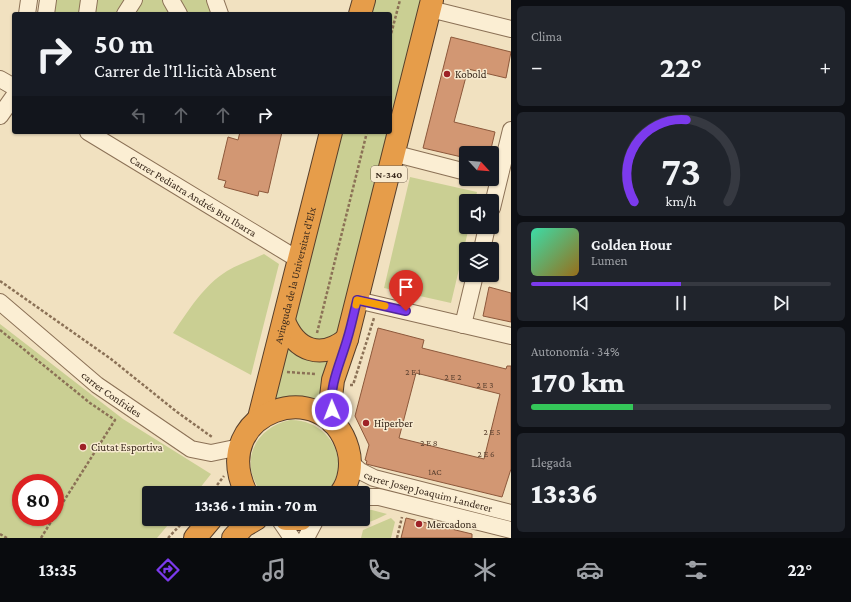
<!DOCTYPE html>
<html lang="es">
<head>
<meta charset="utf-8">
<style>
  :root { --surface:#171b24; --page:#20242c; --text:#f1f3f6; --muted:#9ea1a6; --line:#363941; --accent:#7c3aed }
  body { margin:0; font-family:"Crimson Pro",serif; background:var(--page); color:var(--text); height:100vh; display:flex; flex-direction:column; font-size:15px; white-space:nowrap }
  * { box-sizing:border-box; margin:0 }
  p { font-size:13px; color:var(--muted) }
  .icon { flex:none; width:22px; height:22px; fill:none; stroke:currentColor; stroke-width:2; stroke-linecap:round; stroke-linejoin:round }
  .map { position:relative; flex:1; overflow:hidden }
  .panel { display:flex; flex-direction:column; gap:6px; padding:6px; background:#0d0f14; width:340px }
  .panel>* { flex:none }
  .banner { position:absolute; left:12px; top:12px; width:380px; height:122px; border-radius:4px; box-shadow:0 1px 3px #0004; background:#171b24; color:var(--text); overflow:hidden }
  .needle { width:26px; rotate:116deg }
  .controls { position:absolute; left:459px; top:146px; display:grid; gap:8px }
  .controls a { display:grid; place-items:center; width:40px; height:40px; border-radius:4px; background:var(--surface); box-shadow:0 1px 3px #0004; font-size:20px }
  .speed { position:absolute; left:12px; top:474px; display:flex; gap:8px; font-size:20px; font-weight:700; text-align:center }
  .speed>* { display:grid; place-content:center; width:52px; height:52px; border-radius:50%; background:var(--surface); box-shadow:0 1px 3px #0004; line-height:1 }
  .speed .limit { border:6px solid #d22; background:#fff; color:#111 }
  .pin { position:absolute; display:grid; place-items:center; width:34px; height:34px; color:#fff; margin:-41px -17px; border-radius:50% 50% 50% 0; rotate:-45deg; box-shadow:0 0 4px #0007 }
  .pin .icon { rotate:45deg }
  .me { position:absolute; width:44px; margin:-22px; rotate:359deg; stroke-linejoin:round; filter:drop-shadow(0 0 3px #0008) }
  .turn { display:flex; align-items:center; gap:14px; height:84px; padding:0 16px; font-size:18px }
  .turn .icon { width:52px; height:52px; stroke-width:2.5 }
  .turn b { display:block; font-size:28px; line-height:34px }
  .lanes { display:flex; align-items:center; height:38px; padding:0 16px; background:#0003; justify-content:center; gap:20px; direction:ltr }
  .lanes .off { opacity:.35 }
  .big { font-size:30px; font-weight:800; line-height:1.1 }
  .panel .widget { flex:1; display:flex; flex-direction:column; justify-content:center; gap:6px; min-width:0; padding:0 14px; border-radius:6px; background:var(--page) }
  .panel .dial { align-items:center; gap:0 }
  .dial svg { height:104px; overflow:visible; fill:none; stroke:var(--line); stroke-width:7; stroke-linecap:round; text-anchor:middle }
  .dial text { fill:var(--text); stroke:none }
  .song { display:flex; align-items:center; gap:12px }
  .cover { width:48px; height:48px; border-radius:6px; background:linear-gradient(135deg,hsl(160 70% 55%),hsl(40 70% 35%)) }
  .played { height:4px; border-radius:2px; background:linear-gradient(90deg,var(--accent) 50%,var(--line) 50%) }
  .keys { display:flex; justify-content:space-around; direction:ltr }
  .heat { display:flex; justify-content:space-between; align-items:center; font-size:22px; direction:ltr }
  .charge { height:6px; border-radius:3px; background:linear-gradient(90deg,#34c759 34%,var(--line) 0) }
  .trip { position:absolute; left:142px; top:486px; width:228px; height:40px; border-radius:4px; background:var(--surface); box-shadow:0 1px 3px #0004; font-weight:800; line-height:40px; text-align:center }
  .tab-bar { display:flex; height:64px; justify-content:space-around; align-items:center; background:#090b0e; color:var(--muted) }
  .tab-bar .icon { width:28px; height:28px }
  .tab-bar .on { color:var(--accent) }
  .tab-bar b { font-size:18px; color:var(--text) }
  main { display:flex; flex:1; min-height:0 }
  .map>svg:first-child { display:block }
</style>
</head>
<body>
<main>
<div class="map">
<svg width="511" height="538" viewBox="0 0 511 538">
  <rect width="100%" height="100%" fill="#f1e1c0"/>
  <path fill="#cacf93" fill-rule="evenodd" d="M42,0h178l6,14h-185z
    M368,0h56l-82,334 -17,9h-22l-13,-21 46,-190h54v-118h-25z
    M410,177l67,15 -2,9h-9v26h3l-18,76 -67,-15z
    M264,254l15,10 -28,111 -78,-42c16,-23 30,-47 54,-62 11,-7 25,-11 37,-17z
    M0,324l123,95 88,55 -15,19h-47v26h24l-16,19h-157zM21,483h34v34h-34z
    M284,345l45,10 -6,49 -29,-6 -23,4z
    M290,420c39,-1 65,43 36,73h-64c-24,-30 -8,-65 28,-73z
    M363,510h9l15,4c-22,11 -31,14 -56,11l8,-6h24z
    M391,518l4,4 -4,16h-30l2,-8z"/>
  <path fill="#d29773" stroke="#8c583b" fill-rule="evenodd" d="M451,37l60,15 -5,26 -38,-9 -14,53 41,10 -5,21h-24v5l-43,-10z
    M240,132h42l-14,61 -9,-2 -1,5 -34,-9 2,-6 -8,-2 10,-42 10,3z
    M489,287l22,6v29l-28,-6z
    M378,328l46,12 -2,8 84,21 1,-3h4v103l-9,28 -136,-33 1,-3 -2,-1 4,-15 -14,-29zM416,373l84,21 -16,65 -85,-21z
    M406,518l66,16v4h-71z"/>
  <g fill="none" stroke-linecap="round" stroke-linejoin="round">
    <defs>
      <g id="street">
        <path d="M171,0l8,14"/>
        <path d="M215,0l5,14"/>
        <path d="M430,9l81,20"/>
        <path d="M27,14l2,-14"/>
        <path d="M46,14l2,-14"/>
        <path d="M87,14l2,-14"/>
        <path d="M125,14l9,-14"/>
        <path d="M0,79l14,8"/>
        <path d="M0,116l14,-20"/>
        <path id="s1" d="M88,132l211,128"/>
        <path d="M404,156l62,16"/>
        <path d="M492,208l19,-78"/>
        <path d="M482,249l5,-22"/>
        <path d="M357,300l154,36"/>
        <path id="s2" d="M0,302l97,83 94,64 20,4 29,-6"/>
        <path d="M463,325l12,-50"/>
        <path id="s3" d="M350,462l10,9 14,7 137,35"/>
        <path d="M363,497h16l132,33"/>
        <path d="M279,519l13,19"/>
        <path d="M306,538l10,-19"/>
      </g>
      <g id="highway">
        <path d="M360,14l4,-14"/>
        <path d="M284,321c12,30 37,39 63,18"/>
        <path id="s4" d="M259,418l72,-286"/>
        <path d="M333,423l-2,-26 2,-17 14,-41 85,-339"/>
        <path d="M246,493c-39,-82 80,-121 102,-44 4,14 2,32 -7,44"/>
        <path d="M286,519h15"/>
        <path d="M195,538l16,-19"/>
        <path d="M233,538l11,-12 12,-7"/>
      </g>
    </defs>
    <use href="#street" stroke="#8b7156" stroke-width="18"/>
    <use href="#highway" stroke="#583f2b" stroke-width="24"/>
    <path stroke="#8b7156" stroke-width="2.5" stroke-dasharray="3 2" stroke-linecap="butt" d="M390,38l10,-38
      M0,281l111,78 66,53 35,25
      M0,330l90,73 25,17 -60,95
      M317,333l50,-201
      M287,372l29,2
      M350,385h3l21,-67
      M211,493l13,-17
      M0,534l7,4
      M41,538l13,-21
      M168,538l16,-17
      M397,538l5,-21"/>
    <use href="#street" stroke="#fbeed3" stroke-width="16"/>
    <use href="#highway" stroke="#e69d4a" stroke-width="22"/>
  </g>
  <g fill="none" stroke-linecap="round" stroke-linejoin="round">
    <defs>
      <path id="route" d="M332,410c-3,-25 8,-46 15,-70 4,-13 7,-27 10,-40l49,11"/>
    </defs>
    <use href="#route" stroke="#51269a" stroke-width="10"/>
    <use href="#route" stroke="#7c3aed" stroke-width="7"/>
    <path stroke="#f59e0b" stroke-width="7" d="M356,305l1,-5 28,6"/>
  </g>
  <g fill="#9e2227" stroke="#f8ebd0" stroke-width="1.5">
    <circle cx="447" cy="74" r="4"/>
    <circle cx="366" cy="423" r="4"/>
    <circle cx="83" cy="447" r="4"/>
    <circle cx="419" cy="524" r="4"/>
  </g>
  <g text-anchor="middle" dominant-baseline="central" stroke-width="3" stroke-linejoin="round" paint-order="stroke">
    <g font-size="9" fill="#5f4432">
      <text x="413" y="372">2 E 1</text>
      <text x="453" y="377">2 E 2</text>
      <text x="485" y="385">2 E 3</text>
      <text x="492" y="432">2 E 5</text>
      <text x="429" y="443">2 E 8</text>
      <text x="486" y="454">2 E 6</text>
      <text x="435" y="472">1AC</text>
    </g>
    <rect fill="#f8ebd0" stroke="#726352" stroke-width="1" x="371" y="166" width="36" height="16" rx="3"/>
    <g font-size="10" font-weight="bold" fill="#39291c">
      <text x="389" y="174">N-340</text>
    </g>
    <g font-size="11" fill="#39291c" stroke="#f8ebd0" text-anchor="start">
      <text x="455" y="74">Kobold</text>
      <text x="374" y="423">Hiperber</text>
      <text x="91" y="447">Ciutat Esportiva</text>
      <text x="427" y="524">Mercadona</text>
    </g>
    <g font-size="11" fill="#39291c" stroke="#f8ebd0">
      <text stroke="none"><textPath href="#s1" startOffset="123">Carrer Pediatra Andrés Bru Ibarra</textPath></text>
      <text stroke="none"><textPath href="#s4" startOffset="147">Avinguda de la Universitat d'Elx</textPath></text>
      <text stroke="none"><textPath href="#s2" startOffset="145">carrer Confrides</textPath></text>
      <text stroke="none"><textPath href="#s3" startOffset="85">carrer Josep Joaquim Landerer</textPath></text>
    </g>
  </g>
</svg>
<div class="controls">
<a><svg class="needle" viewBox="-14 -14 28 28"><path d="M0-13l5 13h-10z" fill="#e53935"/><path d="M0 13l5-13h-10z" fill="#9ea1a6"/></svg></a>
<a><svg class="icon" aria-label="sound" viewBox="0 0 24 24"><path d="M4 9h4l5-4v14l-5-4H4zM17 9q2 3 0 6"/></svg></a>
<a><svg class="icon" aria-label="layers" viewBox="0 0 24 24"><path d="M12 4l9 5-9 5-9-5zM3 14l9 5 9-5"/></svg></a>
</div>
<div class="speed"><div class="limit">80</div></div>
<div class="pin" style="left:406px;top:311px;background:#d93025"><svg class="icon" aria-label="arrive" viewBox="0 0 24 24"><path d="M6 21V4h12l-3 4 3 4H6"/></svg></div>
<svg class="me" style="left:332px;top:410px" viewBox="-20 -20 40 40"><circle r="17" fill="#7c3aed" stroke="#fff" stroke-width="3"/><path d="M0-11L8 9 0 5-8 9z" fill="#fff"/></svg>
<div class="trip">13:36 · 1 min · 70 m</div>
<div class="banner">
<div class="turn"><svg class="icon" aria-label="right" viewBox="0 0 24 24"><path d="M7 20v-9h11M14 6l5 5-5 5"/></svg><div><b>50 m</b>Carrer de l'Il·licità Absent</div></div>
<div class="lanes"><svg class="icon off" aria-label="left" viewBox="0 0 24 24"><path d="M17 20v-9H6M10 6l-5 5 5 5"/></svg><svg class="icon off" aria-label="ahead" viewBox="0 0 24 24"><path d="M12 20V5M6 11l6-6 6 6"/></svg><svg class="icon off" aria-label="ahead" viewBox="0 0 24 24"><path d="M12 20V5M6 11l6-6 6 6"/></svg><svg class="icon" aria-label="right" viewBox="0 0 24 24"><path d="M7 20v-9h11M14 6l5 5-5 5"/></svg></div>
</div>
</div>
<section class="panel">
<div class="widget"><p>Clima</p>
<div class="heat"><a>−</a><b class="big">22°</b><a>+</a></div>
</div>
<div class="widget dial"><svg viewBox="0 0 100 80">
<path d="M14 69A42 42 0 1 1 86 69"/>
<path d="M14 69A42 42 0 0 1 54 6" stroke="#7c3aed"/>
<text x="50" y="56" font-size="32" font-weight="700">73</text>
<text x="50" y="72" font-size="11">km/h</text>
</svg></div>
<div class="widget">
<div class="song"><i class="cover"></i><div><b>Golden Hour</b><p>Lumen</p></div></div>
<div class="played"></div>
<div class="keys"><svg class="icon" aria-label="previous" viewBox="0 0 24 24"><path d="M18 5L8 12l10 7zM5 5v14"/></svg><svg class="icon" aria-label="pause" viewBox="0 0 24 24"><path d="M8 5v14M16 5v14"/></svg><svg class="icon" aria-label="next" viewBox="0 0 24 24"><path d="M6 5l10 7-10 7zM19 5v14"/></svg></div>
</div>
<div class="widget"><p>Autonomía · 34%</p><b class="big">170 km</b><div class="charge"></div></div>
<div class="widget"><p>Llegada</p><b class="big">13:36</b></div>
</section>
</main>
<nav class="tab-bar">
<b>13:35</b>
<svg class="icon on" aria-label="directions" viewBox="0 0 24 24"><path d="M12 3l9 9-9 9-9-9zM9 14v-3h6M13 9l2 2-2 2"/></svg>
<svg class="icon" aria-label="music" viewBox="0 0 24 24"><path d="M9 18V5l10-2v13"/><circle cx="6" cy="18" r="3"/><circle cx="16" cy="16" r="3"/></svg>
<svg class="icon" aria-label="phone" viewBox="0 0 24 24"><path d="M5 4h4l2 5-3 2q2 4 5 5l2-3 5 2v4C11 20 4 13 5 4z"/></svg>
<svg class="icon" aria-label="climate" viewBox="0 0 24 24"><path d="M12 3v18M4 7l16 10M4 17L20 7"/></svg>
<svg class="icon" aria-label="car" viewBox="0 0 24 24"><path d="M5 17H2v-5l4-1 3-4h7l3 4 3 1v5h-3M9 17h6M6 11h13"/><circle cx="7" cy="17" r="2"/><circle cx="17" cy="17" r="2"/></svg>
<svg class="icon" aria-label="filters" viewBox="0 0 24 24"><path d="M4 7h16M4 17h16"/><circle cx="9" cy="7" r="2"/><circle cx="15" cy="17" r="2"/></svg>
<b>22°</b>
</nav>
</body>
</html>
